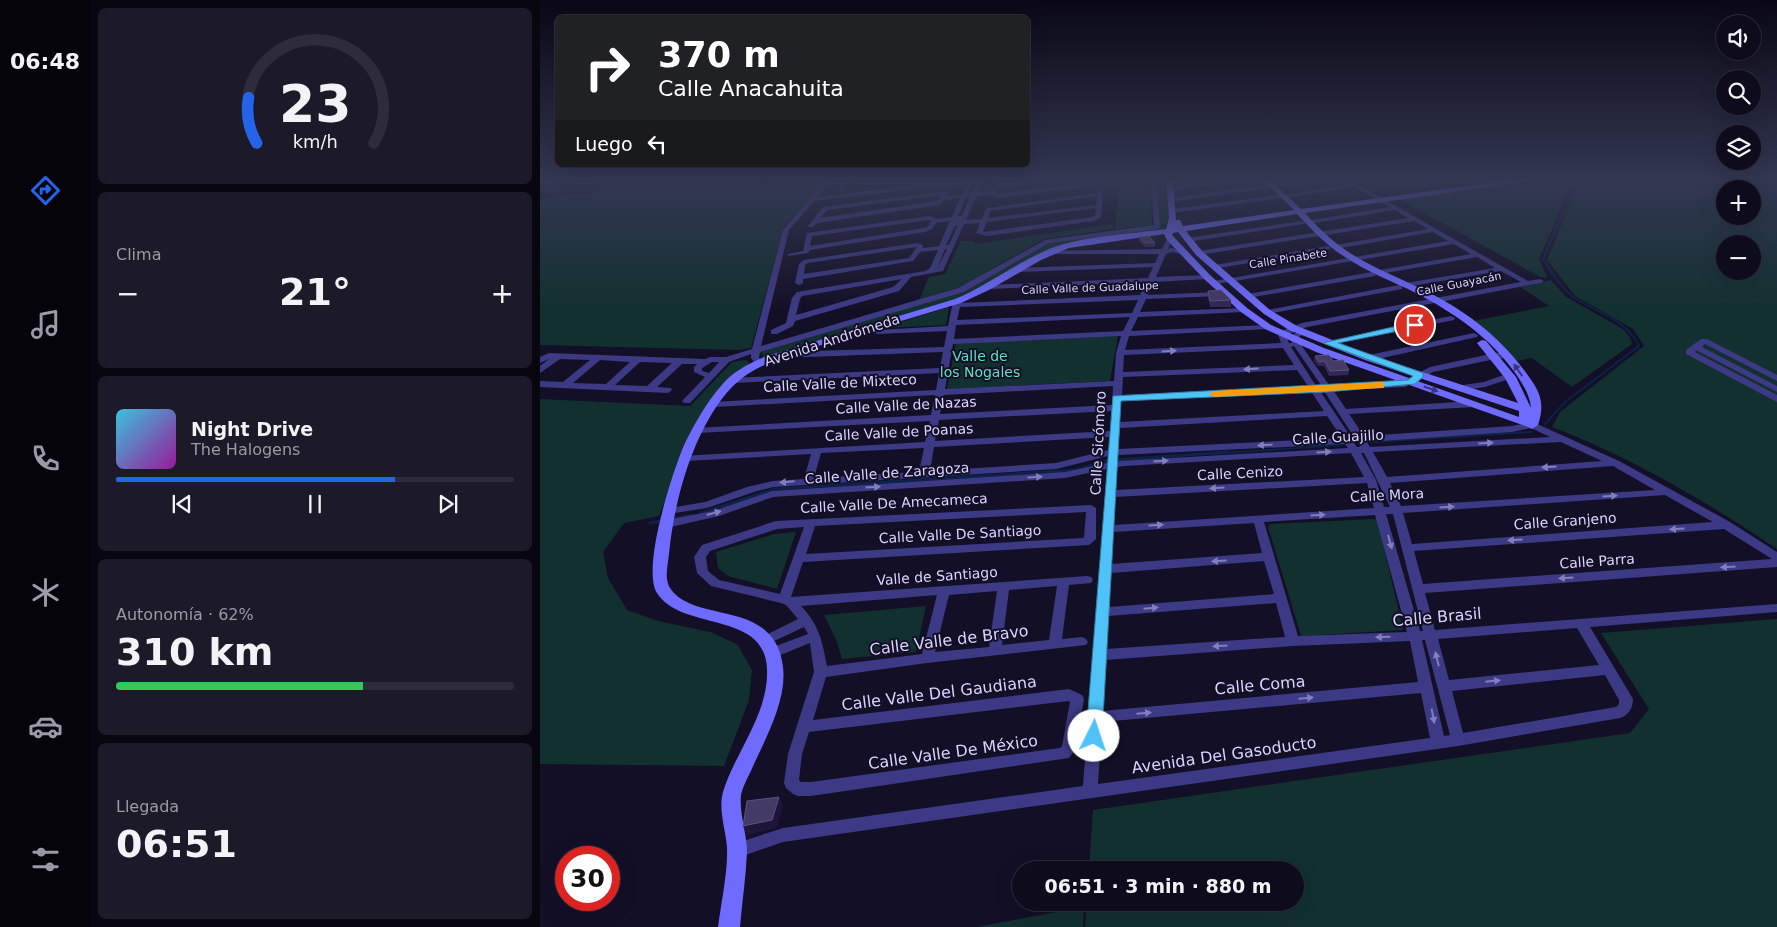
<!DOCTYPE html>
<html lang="es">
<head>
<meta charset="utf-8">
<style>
  :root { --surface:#0e0b1c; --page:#1c1929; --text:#f1f3f6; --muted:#9b9ba3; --line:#2e2b3b; --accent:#2563eb }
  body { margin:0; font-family:"DejaVu Sans",sans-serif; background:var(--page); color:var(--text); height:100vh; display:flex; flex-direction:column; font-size:19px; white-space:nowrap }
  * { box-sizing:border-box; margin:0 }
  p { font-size:16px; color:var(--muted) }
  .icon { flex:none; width:28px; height:28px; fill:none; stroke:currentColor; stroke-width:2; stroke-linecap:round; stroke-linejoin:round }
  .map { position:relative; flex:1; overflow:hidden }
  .sheet { display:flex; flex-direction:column; gap:8px; padding:8px; background:#08060f; width:450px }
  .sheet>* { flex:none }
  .hud { position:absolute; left:15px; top:15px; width:475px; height:152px; border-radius:8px; box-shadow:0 5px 20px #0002,0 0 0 1px var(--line); background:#202124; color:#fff; overflow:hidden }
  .buttons { position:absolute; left:1176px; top:15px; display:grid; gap:10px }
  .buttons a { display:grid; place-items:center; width:45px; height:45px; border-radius:50%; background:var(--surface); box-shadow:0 5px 20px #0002,0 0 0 1px var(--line); font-size:25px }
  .speed { position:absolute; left:15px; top:846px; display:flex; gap:10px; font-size:25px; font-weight:700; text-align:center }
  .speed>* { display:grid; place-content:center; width:65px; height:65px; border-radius:50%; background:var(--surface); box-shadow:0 5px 20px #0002,0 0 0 1px var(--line); line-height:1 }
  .speed .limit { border:8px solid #d22; background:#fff; color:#111 }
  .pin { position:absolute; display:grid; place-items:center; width:42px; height:42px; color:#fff; margin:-21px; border:2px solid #fff; border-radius:50%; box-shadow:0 1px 5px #0007 }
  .me { position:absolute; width:55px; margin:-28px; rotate:4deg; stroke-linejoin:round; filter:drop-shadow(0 0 4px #0008) }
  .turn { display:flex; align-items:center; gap:18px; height:105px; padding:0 20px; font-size:22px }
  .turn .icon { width:65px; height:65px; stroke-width:2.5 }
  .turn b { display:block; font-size:35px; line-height:42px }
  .then { display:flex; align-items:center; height:48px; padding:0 20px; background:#0003; gap:10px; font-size:19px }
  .big { font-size:38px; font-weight:700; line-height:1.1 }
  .sheet .tile { flex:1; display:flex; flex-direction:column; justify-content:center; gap:8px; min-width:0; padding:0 18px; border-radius:8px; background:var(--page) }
  .sheet .dial { align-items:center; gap:0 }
  .dial svg { height:130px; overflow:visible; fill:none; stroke:var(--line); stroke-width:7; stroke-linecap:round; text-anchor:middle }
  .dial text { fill:var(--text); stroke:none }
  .song { display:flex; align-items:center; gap:15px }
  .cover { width:60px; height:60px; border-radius:8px; background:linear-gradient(135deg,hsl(190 70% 55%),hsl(300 70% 35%)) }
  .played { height:5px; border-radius:2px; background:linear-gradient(90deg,var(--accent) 70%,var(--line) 70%) }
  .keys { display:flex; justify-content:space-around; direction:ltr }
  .heat { display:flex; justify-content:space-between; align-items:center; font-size:28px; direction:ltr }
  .charge { height:8px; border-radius:4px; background:linear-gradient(90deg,#34c759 62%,var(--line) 0) }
  .trip { position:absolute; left:472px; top:861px; width:292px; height:50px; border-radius:25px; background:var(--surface); box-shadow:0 5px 20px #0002,0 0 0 1px var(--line); font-weight:700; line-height:50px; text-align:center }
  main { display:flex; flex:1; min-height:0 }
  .menu { display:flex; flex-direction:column; width:90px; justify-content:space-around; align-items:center; background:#06040b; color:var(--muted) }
  .menu .icon { width:35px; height:35px }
  .menu .selected { color:var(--accent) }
  .menu b { font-size:22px; color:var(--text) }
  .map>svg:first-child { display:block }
</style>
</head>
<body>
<main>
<nav class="menu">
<b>06:48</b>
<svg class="icon selected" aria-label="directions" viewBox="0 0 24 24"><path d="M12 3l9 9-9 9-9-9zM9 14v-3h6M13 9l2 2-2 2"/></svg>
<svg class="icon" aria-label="music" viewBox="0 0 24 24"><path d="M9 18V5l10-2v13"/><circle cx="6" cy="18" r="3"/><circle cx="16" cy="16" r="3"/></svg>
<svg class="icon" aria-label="phone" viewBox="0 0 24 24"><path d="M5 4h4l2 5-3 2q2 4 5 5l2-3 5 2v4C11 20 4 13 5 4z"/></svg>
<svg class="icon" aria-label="climate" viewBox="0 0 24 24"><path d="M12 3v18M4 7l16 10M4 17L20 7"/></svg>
<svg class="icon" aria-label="car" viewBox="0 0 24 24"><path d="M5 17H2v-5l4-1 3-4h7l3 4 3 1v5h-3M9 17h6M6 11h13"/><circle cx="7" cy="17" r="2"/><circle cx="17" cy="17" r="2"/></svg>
<svg class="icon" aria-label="filters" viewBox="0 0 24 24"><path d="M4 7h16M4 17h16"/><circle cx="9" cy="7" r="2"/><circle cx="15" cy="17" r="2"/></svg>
</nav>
<section class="sheet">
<div class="tile dial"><svg viewBox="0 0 100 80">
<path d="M14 69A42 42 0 1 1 86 69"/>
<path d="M14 69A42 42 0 0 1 9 41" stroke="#2563eb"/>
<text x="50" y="56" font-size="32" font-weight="700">23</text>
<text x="50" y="72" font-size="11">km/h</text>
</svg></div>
<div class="tile"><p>Clima</p>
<div class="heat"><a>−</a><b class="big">21°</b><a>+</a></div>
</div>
<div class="tile">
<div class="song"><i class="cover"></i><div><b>Night Drive</b><p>The Halogens</p></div></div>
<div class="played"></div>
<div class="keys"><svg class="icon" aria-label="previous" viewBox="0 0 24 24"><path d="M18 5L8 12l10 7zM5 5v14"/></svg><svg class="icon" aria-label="pause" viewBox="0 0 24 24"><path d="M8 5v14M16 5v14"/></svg><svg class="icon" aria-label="next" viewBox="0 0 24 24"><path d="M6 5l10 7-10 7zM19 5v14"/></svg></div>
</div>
<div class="tile"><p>Autonomía · 62%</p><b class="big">310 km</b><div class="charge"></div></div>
<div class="tile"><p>Llegada</p><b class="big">06:51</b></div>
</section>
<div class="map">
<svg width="1237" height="927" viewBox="0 0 1237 927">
  <rect width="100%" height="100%" fill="#130f26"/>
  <path fill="#12302f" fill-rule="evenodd" d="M60,180h227l-43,47 -33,121 -11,2 -200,-5v-146l56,-7z
    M579,180h31l2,45 -37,4z
    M617,180h7l6,44 -10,2z
    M823,180h112l-90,11z
    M999,180h34l-34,79 8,19 -7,-1 -144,-80z
    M1040,180h197v369c-70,-47 -146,-92 -225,-122l8,-15 84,-66 -11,-17 -58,-33 -28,-36zM1185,189h27v27h-27zM1185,244h27v27h-27z
    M573,224l1,5 -70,10 -82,47 -43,14 10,-23 16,-3 16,-33h13l1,3z
    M624,227l-1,2 -83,13 -120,56 -196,60 -4,-6 199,-59 12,-5 79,-46z
    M1011,280l14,16 58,33 7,8 2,7 -60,43 -40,-29 -15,3 -44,-40 76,-15 -29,-19z
    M409,307l-3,18 -64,3z
    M578,336l-8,45 -163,8 9,-46z
    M207,360l2,3 -3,4 -17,11 -38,53 -32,85 -35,7 -21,29 5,26 19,32 31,11 52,11 27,12 15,26 -3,30 -25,66 -184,-2v-365l150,7 42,-44z
    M835,519l3,2 25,109 -102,6 -33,-109 2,-3z
    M256,532l-19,57 -49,-13 -10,-8 -2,-16 58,-18z
    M386,606l-10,46 -74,7 -5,-17 -13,-27z
    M1237,619v308h-692l2,-24 209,-1v-32h-207l4,-60 537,-77 19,-24 -48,-76z
    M544,907l-1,20h-107z"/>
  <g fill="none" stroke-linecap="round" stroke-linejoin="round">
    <path stroke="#0c2248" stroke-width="2" d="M1005,424l20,-22 74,-56c-13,-28 -44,-33 -67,-50 -13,-10 -20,-24 -29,-37l34,-79
      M832,442l159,-10
      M671,454l130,-9"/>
    <path stroke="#0c2248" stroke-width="3" d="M575,460l114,-8
      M161,513l74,-24 301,-19 34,-10
      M132,519l21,-4
      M110,523l11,-2"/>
    <path fill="#3d3a85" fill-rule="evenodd" d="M286,180h6l-15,17 121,-15 3,2 37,-4h20l-16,3 -4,10 11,-2 8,-7 38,-4h16l-3,2 -49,6 -4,4 4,2 107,-14 -6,5 -102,13 -8,-3 -13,1 -11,24 16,-1 3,-9 3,-2 109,-15 -1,-2 3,-2 2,1 2,4 -2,23 -7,4 -107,15 -11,-3 4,-10 -16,1 -21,47 -32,6 -12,14 -104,30 -2,5 -16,8h-6v-4l15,-7 6,-25 5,-6 128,-21 5,-3 8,-18 -18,2 -7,9 -110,18v4l-4,2 -4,-2 4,-19 5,-4 113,-17 6,2v3l16,-2 11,-25 -14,2 -4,6 -7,3 -115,18 -2,3 -20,3v-2l15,-3 4,-18 122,-17 9,3 14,-2 8,-19 -16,2 -5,5 -122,18 -4,4h-4l-1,-1 15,-19 123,-16 3,2 -2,3 15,-2 4,-9 -33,4 -3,-2 -116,14 -25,29 -28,116 197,-58 87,-48 109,-15 -3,-45h6l3,47 -3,2 -108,14 -85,49 -204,60 -1,6 4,5 -1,2h-6l-5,-7v-4l-22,8 -39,41h-6l-2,-2 23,-24 -11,-5v-5l3,-3h-15l-25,23 14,1 1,2 -4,3 -128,-6v-6l23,1 27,-22 -30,-1 -20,14v-7l9,-7 -9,4v-6l9,-4 156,6 5,-2h16l26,-8 31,-119zM432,184h4l-4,9 -4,1zM401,195l-4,6 -117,17 7,-8zM557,196l-1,9 -108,13 2,-7zM426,197h4l-8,19h-4zM556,208l-1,8 -3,1 -109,15 4,-10zM389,220h2l-3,7 -4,1 -114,18 2,-10zM418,225l-9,20h-3l9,-19zM377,247l-8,11 -105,16 1,-9 3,-2zM405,249h2l-10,20zM362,279l-9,8 -97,28 4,-16 2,-3zM60,360l30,2 -24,22 -33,-1zM100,362l32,1 -25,23 -32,-1zM172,362h7l-10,11 -7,-2v-3z
      M305,180h6l-8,11h-4l-1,-1z
      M685,180h14l-69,11 -3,-2 3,-2z
      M763,180h14l-3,2 -144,20 -3,-2 3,-2z
      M803,180h7l178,101 12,-2 4,2 -4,2 -233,44 -8,3 6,2 -8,7 32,46 74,-4 27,-14 65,-14 12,-1 4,3 -4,3 -12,1 -62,13 -28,15 -72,3 13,19 128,-8 5,3 -5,3 -125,7 15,22 148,-10 20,-4 3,1 84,38 111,61 47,30v15l-352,26 10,37 342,-26v8l-187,15 43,72c0,9 -4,16 -13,19l-162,28 -675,96 -46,16 -6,-3 -2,-5 2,-5 52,-17 300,-42 24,-317 -42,9 -292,19 -54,19 -53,12 -4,-1 -1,-3 1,-3 51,-10 59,-20 293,-19 42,-9 1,-7 -52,13 -283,18 -19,5 -47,16 -39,6 -4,-1 -1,-2 1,-2 41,-7 42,-15 26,-6 31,-2 7,-25 -125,7 -5,-3 1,-2 243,-14 5,-21 -232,12 -5,-3 2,-2 236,-13 4,-20 -221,12 -3,-1 -2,-2 2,-2 225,-12 3,-17 -205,10 -3,-1 -1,-2 1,-2 209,-10 3,-16 -163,6 -4,-3 4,-3 164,-5 3,-16 -70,3 -14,-5 4,-2 10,3 71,-4 5,-25 4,-2h3v4l180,-8 6,-13 -155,7 -4,-2 4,-2 157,-7 5,-11 -136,5 -4,-2 4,-2 138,-5 4,-9h-115v-2l2,-1 116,-2 6,-12h4l1,1 -5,11 4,-1 12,4 -3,2 -9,-2 -6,2 -10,23 51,-2 4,2 -4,2 -53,3 -6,13 72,-3 4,2 -4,2 -74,3 -6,13 104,-4 4,2 -4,2 -106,5 -7,14 137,-6 4,2 -4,2 -139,7 -4,14 156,-7 -3,-9 1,-2 23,-9 219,-41 -20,-11 -95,16 -4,-2 4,-2 89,-15 -18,-11 -97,17 -4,-2 4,-2 91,-16 -17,-10 -243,41v-4h3l234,-40 -15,-9 -98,17 -3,-2 3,-2 93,-16 -14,-8 -215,34 -3,-2 3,-2 209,-33 -13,-8 -87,14 -3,-2 1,-1 84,-14 -36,-20 -69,11 -3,-2 67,-12zM598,300l-6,13 -175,7 3,-13zM590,317l-7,14 -169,8 2,-14zM758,331l-9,7 3,5h-3l-3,-8zM581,336l-5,17 -2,28 -169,8 8,-45zM754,346l27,39 -5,1 -25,-39zM743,348l11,17 -171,7 1,-17zM757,370l11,16 -186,9 1,-18zM573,386l-1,19 -172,9 4,-19zM771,391l13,20 -204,11 1,-22zM780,391h4l30,46h-3zM571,411l-1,20 -175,10 4,-21zM787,416l15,22 -224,11 2,-21zM991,428l19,9 -180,10 -3,-5 145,-10zM569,437l-1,13 -52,13 -126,8 4,-24zM1021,442l41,19 -215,16 -14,-25zM814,443h4l2,4h-3zM805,444l3,4 -230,13v-6zM384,448l-5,24 -105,6 7,-25zM811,453l13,24 -248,13 1,-23 7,-1zM821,453h3l26,54h-6l-8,-27zM1073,466l42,24 -254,16 -11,-23zM827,483l7,25 -260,17 1,-28zM1125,495l48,27 -301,22 -9,-31zM846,514h7l30,117h-3zM835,515l32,117 -109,4 -34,-114zM714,523l8,30 -151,11 2,-32zM1184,529l48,30 -349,25 -9,-33zM724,561l10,33 -165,13 2,-34zM736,603l9,34 -179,12 2,-33zM1037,628l22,37 -150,15 -11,-41zM882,640h3l25,95 -6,1zM870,641l8,41 -316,29 4,-51 187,-14zM1065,675l14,25v4l-3,3 -153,26 -11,-42zM881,693l9,45 -332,46 4,-62z
      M739,195l3,2 -1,1 -109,15 -3,-2 3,-2z
      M762,221l3,2 -1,1 -117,18 -3,-2 3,-2z
      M788,246l3,2 -1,1 -116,20 -4,-2 4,-2z
      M832,272l4,2 -1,2 -127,22 -4,-2 4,-2z
      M859,285h3v4l-135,25 -4,-2 4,-2z
      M911,316l4,2 -1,2 -127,25 -4,-2 4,-2z
      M934,333l4,2 -1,2 -108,24 -4,-3 4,-3z
      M1161,339h6l70,36v6l-72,-37 -3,3 75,39v6l-81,-42 -1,2 82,43v7l-91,-48v-4z
      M969,373l3,1 1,2 -1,2 -27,9 -26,4 -4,-3 1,-2 28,-4z
      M551,505l5,3v31l-7,6 -286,17 -12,35 296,-21 4,1 2,3 -2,3 -22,2 -7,54 20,-2 4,2 2,3 -2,3 -159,18 -101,14 -13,43 256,-31 13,6 2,4 -8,49 -7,10 -258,38h-13l-5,-2 -7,-6 -2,-5 4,-29 26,-82 -4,-29 -37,15 -5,-1 -1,-4 1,-4 40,-15 -4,-7 -34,16 -4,2 -4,-2 -2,-3 2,-3 36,-18 -12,-14 -5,-2 -70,-17 -14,-13 -3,-16 8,-12 74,-24zM546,512l-2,25 -1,1 -277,16 9,-28zM264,527l-24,67 -61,-14 -11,-9 -2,-14 4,-6 67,-22zM517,586l-8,54 -47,5 7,-55zM457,591l-8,56 -54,5 14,-57zM397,595l-15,59 -95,12c-5,-26 -8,-41 -26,-60zM528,701l2,1 -8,44 -2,2 -249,34h-10l-2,-2 3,-26 7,-22z"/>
    <path fill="#6f6bff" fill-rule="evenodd" d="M626,180h7l3,40h4l3,6 111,-16 -31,-30h7l31,29 208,-29h18l-3,2 -219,31c13,15 28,29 45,40 23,15 50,25 74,37 39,19 74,45 100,80 15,20 22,31 14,55l-6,4 -4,-2 -212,-75 -51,-23 -24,-17 -37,-33 -37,-39 -3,-6 -95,14 -28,12 -52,30 -28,13 -166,50c-22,8 -46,16 -63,34 -38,40 -58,113 -63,167 -1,10 -5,25 1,34 24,37 105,9 113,79 4,32 -16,69 -29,97 -4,10 -11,21 -13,31 -2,19 6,38 6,57 -1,25 -5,50 -7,75h-22c3,-23 10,-56 9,-79 -1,-18 -9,-38 -4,-56 12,-40 46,-78 44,-123 -2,-59 -85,-37 -110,-76 -16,-25 16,-123 28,-150 10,-20 21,-40 36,-57 11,-14 27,-22 43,-29l191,-58c33,-14 61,-36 94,-50 33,-13 81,-15 117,-20l3,-11zM757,214c15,16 29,31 48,43 22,15 47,24 71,36 37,19 73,44 97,77 8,11 17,24 18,38l-15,-31 -30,-36 -4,-1 -5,3 28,35 13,25 -145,-47 -76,-30 -27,-16 -68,-59 -16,-20zM638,232l18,23 68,59 25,16 76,30 154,51v6l-195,-69 -53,-23 -24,-17 -37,-33 -38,-40 1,-2z"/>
  </g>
  <path fill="#312854" d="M599,237l16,6v4h-10l-6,-6z
    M668,291l23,9v7h-21l-2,-9z
    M775,356l18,5 16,9 -1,5 -19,1 -5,-10h-6l-4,-5z"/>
  <path fill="#1d163a" d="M29,180h7l-4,9 -32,4v-9z
    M239,797l4,8 -6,23 -30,7 -4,-9z"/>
  <path fill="#433a66" stroke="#5a527e" d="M0,180h29l-1,1 -28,3z
    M609,236l6,7h-10l-6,-6z
    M681,290l10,10 -21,1 -2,-10z
    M789,355l4,6 10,-1 6,10 -19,1 -5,-10 -6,1 -4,-6z
    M239,797l-7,23 -29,6 4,-25z"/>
  <defs><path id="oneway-solid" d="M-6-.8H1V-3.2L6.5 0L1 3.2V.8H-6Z" transform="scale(1.25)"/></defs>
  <g fill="#837fbc">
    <use href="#oneway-solid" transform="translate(629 351) rotate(-3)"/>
    <use href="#oneway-solid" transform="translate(711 369) rotate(177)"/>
    <use href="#oneway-solid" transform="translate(946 443) rotate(-3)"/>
    <use href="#oneway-solid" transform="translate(725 445) rotate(177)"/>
    <use href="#oneway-solid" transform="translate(784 452) rotate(-3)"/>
    <use href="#oneway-solid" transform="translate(621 461) rotate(-3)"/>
    <use href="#oneway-solid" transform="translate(1009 467) rotate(176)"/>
    <use href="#oneway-solid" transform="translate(495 477) rotate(-4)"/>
    <use href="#oneway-solid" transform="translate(247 482) rotate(175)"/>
    <use href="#oneway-solid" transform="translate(333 487) rotate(-4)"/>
    <use href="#oneway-solid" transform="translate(677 488) rotate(177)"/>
    <use href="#oneway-solid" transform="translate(1070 496) rotate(-4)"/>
    <use href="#oneway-solid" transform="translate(907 507) rotate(-4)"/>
    <use href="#oneway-solid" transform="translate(174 513) rotate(-16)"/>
    <use href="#oneway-solid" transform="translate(778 515) rotate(-4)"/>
    <use href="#oneway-solid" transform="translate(616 525) rotate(-4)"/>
    <use href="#oneway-solid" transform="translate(1137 529) rotate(176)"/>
    <use href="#oneway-solid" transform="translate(975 540) rotate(176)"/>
    <use href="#oneway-solid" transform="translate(850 542) rotate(75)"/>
    <use href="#oneway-solid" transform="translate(679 561) rotate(176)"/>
    <use href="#oneway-solid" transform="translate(1188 567) rotate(176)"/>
    <use href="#oneway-solid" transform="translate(1026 578) rotate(176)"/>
    <use href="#oneway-solid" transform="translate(611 608) rotate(-5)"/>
    <use href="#oneway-solid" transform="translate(843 637) rotate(178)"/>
    <use href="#oneway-solid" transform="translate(680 646) rotate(176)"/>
    <use href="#oneway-solid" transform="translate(897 659) rotate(-104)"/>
    <use href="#oneway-solid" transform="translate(953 681) rotate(-6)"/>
    <use href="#oneway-solid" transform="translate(766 698) rotate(-5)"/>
    <use href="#oneway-solid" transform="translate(604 713) rotate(-5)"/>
    <use href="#oneway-solid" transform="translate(893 716) rotate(79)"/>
  </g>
  <g fill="#38347d">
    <use href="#oneway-solid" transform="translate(978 370) rotate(-125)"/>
    <use href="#oneway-solid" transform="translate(891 389) rotate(19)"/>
  </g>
  <linearGradient id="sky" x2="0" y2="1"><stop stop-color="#0a0815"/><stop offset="0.58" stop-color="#333752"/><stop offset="1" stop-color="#333752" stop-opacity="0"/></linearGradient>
  <rect width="1237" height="310" fill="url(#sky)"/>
  <path fill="#4fc3f7" stroke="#337fa1" d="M875,322l4,1v4l-81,16 85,30v4l-8,7 -88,8 -206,9 -19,335 -2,5 -6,2 -6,-2 -2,-5 27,-340 295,-16 5,-4 -90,-33z"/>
  <path fill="#f59e0b" d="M841,382l3,1v5l-170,9 -5,-3 5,-3z"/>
  <g text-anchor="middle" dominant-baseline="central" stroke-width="4" stroke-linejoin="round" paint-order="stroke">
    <g font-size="11" fill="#d9d4ff" stroke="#130f26">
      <text transform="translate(748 259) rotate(-9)">Calle Pinabete</text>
      <text transform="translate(919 284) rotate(-11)">Calle Guayacán</text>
      <text transform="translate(550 288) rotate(-2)">Calle Valle de Guadalupe</text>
    </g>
    <g font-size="14" fill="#d9d4ff" stroke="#130f26">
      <text transform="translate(292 340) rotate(-18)">Avenida Andrómeda</text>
      <text transform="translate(300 383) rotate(-3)">Calle Valle de Mixteco</text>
      <text transform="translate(366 405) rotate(-3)">Calle Valle de Nazas</text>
      <text transform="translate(359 432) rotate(-3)">Calle Valle de Poanas</text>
      <text transform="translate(798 437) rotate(-3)">Calle Guajillo</text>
      <text transform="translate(558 443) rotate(-87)">Calle Sicómoro</text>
      <text transform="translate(347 473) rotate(-4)">Calle Valle de Zaragoza</text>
      <text transform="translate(700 473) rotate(-3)">Calle Cenizo</text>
      <text transform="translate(847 495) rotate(-3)">Calle Mora</text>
      <text transform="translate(354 503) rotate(-3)">Calle Valle De Amecameca</text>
      <text transform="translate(1025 521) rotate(-4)">Calle Granjeno</text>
      <text transform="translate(420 534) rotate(-3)">Calle Valle De Santiago</text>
      <text transform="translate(1057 561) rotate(-4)">Calle Parra</text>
      <text transform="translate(397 576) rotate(-4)">Valle de Santiago</text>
    </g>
    <g font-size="14" fill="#5fe0c0" stroke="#130f26">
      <text x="440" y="356">Valle de<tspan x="440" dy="16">los Nogales</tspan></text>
    </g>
    <g font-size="16" fill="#d9d4ff" stroke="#130f26">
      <text transform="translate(897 617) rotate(-5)">Calle Brasil</text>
      <text transform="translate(409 640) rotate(-7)">Calle Valle de Bravo</text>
      <text transform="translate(720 685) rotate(-5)">Calle Coma</text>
      <text transform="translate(399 693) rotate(-7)">Calle Valle Del Gaudiana</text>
      <text transform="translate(413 752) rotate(-8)">Calle Valle De México</text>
      <text transform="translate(684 755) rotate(-8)">Avenida Del Gasoducto</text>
    </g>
  </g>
</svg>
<div class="buttons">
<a><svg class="icon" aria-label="sound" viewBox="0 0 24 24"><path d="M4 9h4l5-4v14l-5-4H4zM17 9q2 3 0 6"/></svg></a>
<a><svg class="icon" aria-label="search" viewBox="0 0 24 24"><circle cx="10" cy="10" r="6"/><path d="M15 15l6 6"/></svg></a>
<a><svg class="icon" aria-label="layers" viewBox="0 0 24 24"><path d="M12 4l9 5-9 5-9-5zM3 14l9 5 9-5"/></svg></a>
<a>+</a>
<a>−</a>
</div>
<div class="speed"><div class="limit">30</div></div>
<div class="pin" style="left:875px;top:325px;background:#d93025"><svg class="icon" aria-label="arrive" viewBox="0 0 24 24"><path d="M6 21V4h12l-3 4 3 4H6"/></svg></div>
<svg class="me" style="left:554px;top:736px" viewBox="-20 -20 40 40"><circle r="19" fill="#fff"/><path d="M0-13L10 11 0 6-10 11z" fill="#4fc3f7"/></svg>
<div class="trip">06:51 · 3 min · 880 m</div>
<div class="hud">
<div class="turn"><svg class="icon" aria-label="right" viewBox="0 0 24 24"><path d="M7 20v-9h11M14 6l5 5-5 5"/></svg><div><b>370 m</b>Calle Anacahuita</div></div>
<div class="then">Luego<svg class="icon" aria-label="left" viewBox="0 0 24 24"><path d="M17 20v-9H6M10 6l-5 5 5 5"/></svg></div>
</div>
</div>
</main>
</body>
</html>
